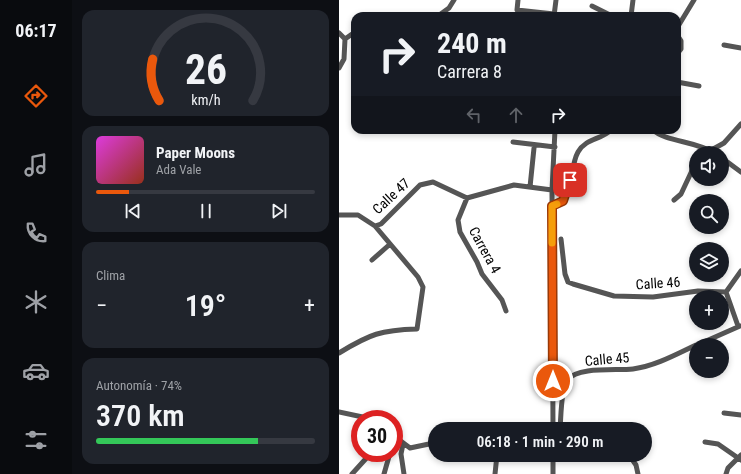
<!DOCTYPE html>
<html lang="es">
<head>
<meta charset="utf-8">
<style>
  :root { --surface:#171b24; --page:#20242c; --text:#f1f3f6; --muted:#9ea1a6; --line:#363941; --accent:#ea580c }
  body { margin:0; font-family:"Roboto Condensed",sans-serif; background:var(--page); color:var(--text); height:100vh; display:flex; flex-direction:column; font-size:15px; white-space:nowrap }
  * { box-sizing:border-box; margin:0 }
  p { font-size:13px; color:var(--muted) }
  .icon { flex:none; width:22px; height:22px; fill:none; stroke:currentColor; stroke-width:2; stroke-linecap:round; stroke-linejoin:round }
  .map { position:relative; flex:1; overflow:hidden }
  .side { display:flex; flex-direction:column; gap:10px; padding:10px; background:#0d0f14; width:267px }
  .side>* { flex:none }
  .top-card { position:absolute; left:12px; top:12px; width:330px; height:122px; border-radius:12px; box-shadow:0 2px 6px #0003; background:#171b24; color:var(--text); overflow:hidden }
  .fabs { position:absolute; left:350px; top:146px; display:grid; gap:8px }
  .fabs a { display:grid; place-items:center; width:40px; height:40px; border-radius:50%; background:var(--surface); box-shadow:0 2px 6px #0003; font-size:20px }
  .speed { position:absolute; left:12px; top:410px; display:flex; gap:8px; font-size:20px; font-weight:700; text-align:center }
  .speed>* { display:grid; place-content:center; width:52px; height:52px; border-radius:50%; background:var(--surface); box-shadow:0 2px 6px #0003; line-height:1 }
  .speed .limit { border:6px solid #d22; background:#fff; color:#111 }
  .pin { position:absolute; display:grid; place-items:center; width:34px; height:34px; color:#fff; margin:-17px; border-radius:8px; box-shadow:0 2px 6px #0006 }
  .me { position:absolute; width:44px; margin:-22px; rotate:0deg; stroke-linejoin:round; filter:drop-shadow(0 0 3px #0008) }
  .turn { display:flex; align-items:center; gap:14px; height:84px; padding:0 20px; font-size:18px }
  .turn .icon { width:52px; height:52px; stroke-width:2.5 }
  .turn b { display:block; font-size:28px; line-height:34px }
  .lanes { display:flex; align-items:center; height:38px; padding:0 20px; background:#0003; justify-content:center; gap:20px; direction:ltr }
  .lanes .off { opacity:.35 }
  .big { font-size:30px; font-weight:600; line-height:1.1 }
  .side .tile { flex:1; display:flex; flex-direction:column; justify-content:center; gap:6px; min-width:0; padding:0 14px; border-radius:12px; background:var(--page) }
  .side .dial { align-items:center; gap:0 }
  .dial svg { height:104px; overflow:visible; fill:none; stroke:var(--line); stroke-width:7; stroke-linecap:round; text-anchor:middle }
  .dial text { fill:var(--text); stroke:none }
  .song { display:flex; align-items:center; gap:12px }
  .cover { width:48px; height:48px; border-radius:6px; background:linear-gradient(135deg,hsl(300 70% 55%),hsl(10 70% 35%)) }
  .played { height:4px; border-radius:2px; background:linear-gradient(90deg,var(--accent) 15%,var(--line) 15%) }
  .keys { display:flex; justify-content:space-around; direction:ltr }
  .heat { display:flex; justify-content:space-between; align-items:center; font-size:22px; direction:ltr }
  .charge { height:6px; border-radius:3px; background:linear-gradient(90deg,#34c759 74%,var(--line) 0) }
  .trip { position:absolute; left:89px; top:422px; width:224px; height:40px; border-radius:20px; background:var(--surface); box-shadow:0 2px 6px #0003; font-weight:600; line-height:40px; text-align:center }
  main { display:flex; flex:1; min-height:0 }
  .dock { display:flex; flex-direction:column; width:72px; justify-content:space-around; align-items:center; background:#090b0e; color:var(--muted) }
  .dock .icon { width:28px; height:28px }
  .dock .current { color:var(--accent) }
  .dock b { font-size:18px; color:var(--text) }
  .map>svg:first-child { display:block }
</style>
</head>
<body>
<main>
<nav class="dock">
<b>06:17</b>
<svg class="icon current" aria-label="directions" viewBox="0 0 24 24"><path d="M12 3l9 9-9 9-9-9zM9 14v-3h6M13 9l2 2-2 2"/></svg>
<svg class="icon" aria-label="music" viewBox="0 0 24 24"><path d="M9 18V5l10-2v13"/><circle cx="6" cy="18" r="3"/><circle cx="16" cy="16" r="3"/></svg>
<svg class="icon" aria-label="phone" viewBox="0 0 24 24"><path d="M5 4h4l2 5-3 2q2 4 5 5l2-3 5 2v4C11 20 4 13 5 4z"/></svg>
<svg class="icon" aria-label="climate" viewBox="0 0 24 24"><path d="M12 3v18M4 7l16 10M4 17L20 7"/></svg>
<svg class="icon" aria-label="car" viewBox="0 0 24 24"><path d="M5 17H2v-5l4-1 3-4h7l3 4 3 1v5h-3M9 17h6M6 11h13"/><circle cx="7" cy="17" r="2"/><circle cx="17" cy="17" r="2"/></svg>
<svg class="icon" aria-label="filters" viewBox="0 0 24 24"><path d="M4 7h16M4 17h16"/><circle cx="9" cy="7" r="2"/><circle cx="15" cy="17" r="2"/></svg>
</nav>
<section class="side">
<div class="tile dial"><svg viewBox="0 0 100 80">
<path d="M14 69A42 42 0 1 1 86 69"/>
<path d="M14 69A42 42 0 0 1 9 37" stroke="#ea580c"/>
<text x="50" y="56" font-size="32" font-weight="700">26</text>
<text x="50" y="72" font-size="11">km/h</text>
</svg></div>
<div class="tile">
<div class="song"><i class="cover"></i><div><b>Paper Moons</b><p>Ada Vale</p></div></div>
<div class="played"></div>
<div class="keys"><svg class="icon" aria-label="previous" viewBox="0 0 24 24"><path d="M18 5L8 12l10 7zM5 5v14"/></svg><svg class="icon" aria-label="pause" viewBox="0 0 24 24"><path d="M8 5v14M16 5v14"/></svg><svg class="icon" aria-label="next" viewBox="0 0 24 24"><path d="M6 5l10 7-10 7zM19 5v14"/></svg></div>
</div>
<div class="tile"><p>Clima</p>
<div class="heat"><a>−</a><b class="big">19°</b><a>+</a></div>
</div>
<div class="tile"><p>Autonomía · 74%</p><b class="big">370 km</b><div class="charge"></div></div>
</section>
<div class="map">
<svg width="402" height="474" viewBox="0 0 402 474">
  <rect width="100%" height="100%" fill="#fff"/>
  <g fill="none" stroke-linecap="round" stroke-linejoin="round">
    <path stroke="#555" stroke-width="5" d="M179,0l-1,10 37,4
      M253,6l20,10
      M99,16l11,-8 5,-8
      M215,16l2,-16
      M292,16l2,-16
      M338,28l17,-28
      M0,33l6,6
      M338,35l4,6v8l-4,5
      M6,39l10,-7
      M385,45l17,3
      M0,68l5,-9 1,-20
      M338,82l22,4
      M314,130c13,12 44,11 61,23
      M174,142l42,5
      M367,153l18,-10 17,-19
      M383,158l19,14
      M191,187l4,-39
      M128,198l-9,22 2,12 17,30 5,12 20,26 4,11
      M335,200l7,-6 15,-32
      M213,206c3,-1 9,-3 11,-6 11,-12 7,-34 15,-48 8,-14 23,-12 33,-22
      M0,215h19l17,11 6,-2 39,-39 13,-3 34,16 47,-13 38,5
      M222,239l4,35 3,8 5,2 41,12 39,1 45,-6 28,1
      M33,260l17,-15
      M399,326l-12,-34 15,-21
      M358,345l43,-19
      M0,353c31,-19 42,-23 78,-24l6,-42 -5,-10 -43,-51
      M0,412l33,7
      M385,413l17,2
      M115,429l17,-4 20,4
      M214,429l-1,-239 3,-60
      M221,429c1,-11 1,-41 7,-49 12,-14 49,-9 66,-11 22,-3 42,-14 63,-24
      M55,436l16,12 19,-4 6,-4
      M366,442l13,2 23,16
      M55,444h9l-2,10 3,20
      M214,455v19
      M290,455l7,10 2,9
      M13,474l19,-21
      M45,474l6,-21
      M156,474l2,-19
      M387,474l2,-6 13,-13"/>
  </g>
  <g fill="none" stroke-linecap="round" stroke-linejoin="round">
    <defs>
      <path id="route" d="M214,381l-1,-175 11,-5 7,-21"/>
    </defs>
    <use href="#route" stroke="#983908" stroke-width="10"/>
    <use href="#route" stroke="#ea580c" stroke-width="7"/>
    <path stroke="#f59e0b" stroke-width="7" d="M213,243v-37l5,-2"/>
  </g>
  <g text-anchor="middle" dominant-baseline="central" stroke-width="3" stroke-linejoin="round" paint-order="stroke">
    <g font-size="14" fill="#000" stroke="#fff">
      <text transform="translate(52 196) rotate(-43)">Calle 47</text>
      <text transform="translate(146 250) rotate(61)">Carrera 4</text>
      <text transform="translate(319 283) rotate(-4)">Calle 46</text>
      <text transform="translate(268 359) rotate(-5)">Calle 45</text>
    </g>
  </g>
</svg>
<div class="fabs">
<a><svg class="icon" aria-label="sound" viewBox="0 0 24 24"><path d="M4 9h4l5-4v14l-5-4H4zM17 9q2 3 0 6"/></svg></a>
<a><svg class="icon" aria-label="search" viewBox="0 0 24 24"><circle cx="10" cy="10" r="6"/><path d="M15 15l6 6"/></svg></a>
<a><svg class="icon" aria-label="layers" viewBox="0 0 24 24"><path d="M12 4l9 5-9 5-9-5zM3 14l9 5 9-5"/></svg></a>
<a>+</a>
<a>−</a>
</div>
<div class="speed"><div class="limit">30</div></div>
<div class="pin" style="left:231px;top:180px;background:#d93025"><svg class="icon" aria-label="arrive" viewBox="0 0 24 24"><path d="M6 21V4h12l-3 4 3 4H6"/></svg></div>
<svg class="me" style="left:214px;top:381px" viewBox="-20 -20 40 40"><circle r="17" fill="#ea580c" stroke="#fff" stroke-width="3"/><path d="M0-11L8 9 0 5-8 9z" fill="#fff"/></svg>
<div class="trip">06:18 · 1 min · 290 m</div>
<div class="top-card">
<div class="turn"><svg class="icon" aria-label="right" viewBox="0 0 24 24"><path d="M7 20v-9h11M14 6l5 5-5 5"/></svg><div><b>240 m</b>Carrera 8</div></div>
<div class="lanes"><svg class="icon off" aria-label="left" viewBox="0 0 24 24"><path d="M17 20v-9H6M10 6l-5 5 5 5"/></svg><svg class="icon off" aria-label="ahead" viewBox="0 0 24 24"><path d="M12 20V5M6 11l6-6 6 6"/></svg><svg class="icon" aria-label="right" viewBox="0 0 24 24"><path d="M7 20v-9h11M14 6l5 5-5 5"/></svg></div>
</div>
</div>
</main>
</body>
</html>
